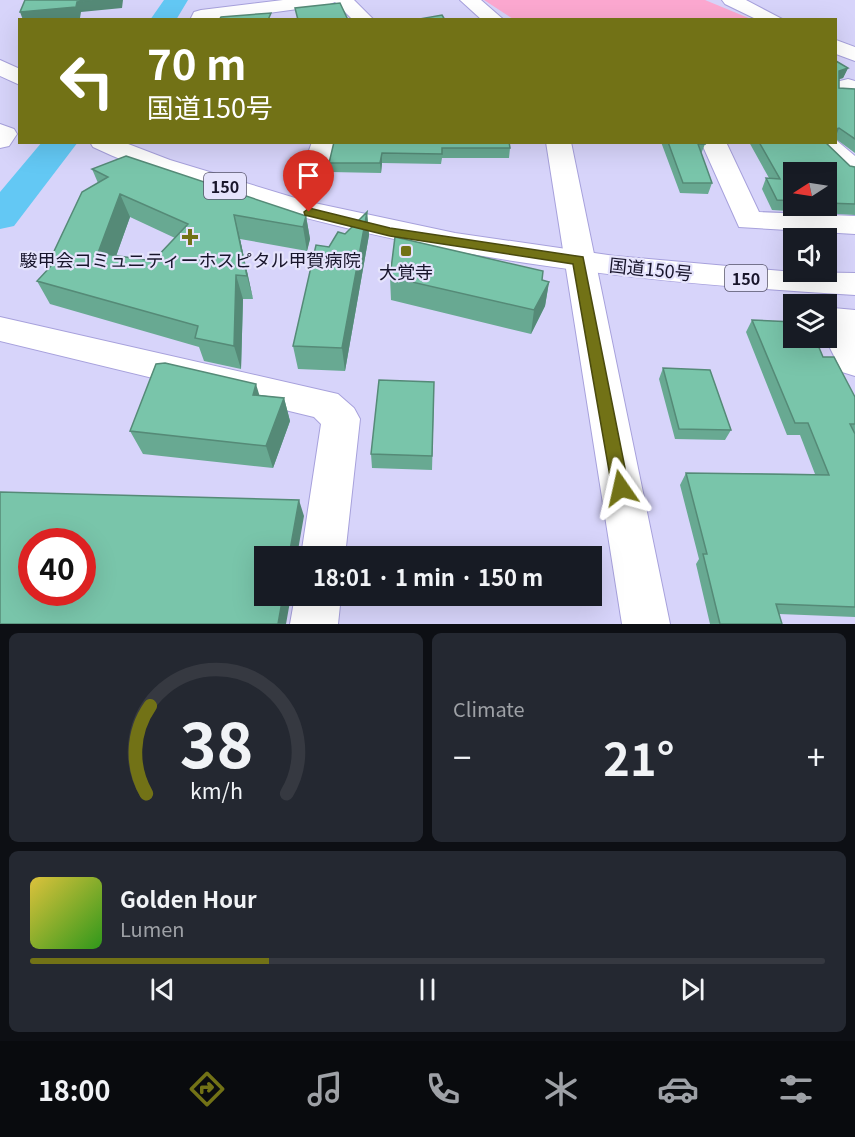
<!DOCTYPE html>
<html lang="en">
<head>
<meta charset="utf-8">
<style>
  :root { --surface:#171b24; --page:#242831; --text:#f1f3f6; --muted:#9ea1a6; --line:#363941; --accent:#727216 }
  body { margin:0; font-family:Georgia,"Noto Sans JP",serif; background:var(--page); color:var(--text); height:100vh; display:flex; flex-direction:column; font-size:22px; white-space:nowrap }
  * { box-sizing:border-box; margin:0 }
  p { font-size:20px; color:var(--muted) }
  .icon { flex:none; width:33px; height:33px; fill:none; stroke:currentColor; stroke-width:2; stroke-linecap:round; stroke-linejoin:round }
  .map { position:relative; height:624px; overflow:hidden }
  .side { display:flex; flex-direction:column; gap:9px; padding:9px; background:#0d0f14; flex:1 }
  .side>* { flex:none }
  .hud { position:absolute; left:18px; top:18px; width:819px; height:126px; border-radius:0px; box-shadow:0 6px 24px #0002; background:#727216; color:#fff; overflow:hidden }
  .needle { width:39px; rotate:258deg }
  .buttons { position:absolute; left:783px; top:162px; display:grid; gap:12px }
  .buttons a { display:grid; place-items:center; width:54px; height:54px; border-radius:0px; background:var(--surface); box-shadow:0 6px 24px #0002; font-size:30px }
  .speed { position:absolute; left:18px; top:528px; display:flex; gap:12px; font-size:30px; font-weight:700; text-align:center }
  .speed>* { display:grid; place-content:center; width:78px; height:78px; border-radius:50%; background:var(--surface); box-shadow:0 6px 24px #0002; line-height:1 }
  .speed .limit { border:9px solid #d22; background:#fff; color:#111 }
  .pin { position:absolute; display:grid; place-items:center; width:51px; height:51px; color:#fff; margin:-62px -26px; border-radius:50% 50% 50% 0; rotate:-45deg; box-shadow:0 0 6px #0007 }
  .pin .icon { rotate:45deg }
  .me { position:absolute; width:66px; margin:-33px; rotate:349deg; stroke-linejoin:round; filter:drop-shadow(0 0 4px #0008) }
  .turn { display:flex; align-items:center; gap:21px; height:126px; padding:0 30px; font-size:27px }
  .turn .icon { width:78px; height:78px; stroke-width:2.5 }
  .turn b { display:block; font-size:42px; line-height:51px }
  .big { font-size:45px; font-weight:700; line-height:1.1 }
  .side .card { flex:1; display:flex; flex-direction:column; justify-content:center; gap:9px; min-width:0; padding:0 21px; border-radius:9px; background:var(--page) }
  .side .dial { align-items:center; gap:0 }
  .dial svg { height:156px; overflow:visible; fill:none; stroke:var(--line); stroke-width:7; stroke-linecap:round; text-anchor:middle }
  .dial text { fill:var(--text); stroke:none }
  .song { display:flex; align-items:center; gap:18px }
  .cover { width:72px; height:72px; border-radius:9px; background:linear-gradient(135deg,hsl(50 70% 55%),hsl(110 70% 35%)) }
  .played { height:6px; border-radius:3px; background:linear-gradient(90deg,var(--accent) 30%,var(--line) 30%) }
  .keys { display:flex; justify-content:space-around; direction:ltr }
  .heat { display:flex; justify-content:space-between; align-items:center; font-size:33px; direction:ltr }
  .side .tiles { flex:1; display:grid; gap:9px; grid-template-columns:1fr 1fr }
  .card:last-child { grid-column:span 2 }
  .trip { position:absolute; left:254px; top:546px; width:348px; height:60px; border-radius:0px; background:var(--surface); box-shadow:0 6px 24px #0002; font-weight:700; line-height:60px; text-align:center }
  .menu { display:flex; height:96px; justify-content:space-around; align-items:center; background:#090b0e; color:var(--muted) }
  .menu .icon { width:42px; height:42px }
  .menu .selected { color:var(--accent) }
  .menu b { font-size:27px; color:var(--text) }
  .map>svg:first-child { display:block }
</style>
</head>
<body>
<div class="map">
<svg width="855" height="624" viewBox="0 0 855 624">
  <rect width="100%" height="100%" fill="#d7d4fa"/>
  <path fill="#fca8d0" d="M484,0h221l46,19h-238z"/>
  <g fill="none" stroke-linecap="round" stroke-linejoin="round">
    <path fill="#63c8f4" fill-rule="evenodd" d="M164,0h24l-12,20h-26z
      M42,142h36l-64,84 -14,3v-37z"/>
    <defs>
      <path id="minor" d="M283,0h71l20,20h-21l-18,-18 -8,3 -109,15h-28l4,-8 7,-2z
        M460,0h21l23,20h-22z
        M722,0h24l38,20h-26l-33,-16z
        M836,40l19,7v14l-19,-7z
        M848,79l7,2v16l-10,-3 -9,2v-14z
        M0,124l14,5 3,5 -8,12 -9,2z
        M836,140l19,16v21l-9,-2 -35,-33h25z
        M312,142h25l-14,47 -4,6 -10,2 -10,-2 -4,-6z
        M546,142h25l99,482h-48z
        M701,142h25l33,70 96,4v18l-116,-7z
        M833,308l22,2v66l-13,-4 -17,-34 1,-28z
        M0,317l338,77 16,14 6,11 -15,137h-44l20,-132 -7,-7 -314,-76z
        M295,596h46l-3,28h-48z"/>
      <path id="highway" d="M0,60l20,9v16l-20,-9z
        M90,142h33l47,18 135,41 150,32 160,23 179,16 61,1v22c-208,-12 -413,-34 -612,-95 -51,-15 -102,-30 -150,-53z"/>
    </defs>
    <use href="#minor" stroke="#a7a1dc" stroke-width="2"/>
    <use href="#highway" stroke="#a7a1dc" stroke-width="2"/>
    <use href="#minor" fill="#fff" fill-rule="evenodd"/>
    <use href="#highway" fill="#fff" fill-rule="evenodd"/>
  </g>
  <path fill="#68a992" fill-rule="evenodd" d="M836,61l12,7 -5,10 -4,1v9l16,1v64l-19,-14z
    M334,142l176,6 -1,10h-67l-1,6 -59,-1 -1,10 -51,-1 -1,-9z
    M661,142h43l1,2 -4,10 11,29 -4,11 -28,-1z
    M749,142h76l25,24 5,1v48l-83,-5 -10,-21 4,-11h3zM794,172h32v34h-32z
    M92,169l214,47 4,23 -3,12 -67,-12 13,60h-10l-2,70 -37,-8 -5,-14 -149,-43 -13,-23 13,-13 -2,-4 50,-81zM130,217l45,21 -22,23 -37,-5z
    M367,212l2,23 -24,136 -47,-2 -5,-23 36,-99 16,-13z
    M390,277l152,3 7,2 -4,24 -14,28 -140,-34z
    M752,320l71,37 32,40v220l-76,-3 3,10h-72l-14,-60 3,-5 -19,-74 6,-12 129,1 -15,-39h-13l-41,-103z
    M663,368l68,62 -6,10 -50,-1 -16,-60z
    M260,395l24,3 6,23 -17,47 -130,-14 -13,-23z
    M434,396l-2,74 -60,-2 -1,-14z"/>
  <path fill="#558a77" d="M92,0h31l-1,8 -41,4 -1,6 -14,2h-43l-3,-8 57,-10z
    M848,68l-5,10 -7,2 3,-9z
    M839,128l-3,8v-7z
    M382,153v10l-1,10 -1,-10z
    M120,194l10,23 -21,59 -11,-23z
    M367,212l2,23 -24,136 -3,-23z
    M234,215l6,24 13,60 -6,-23z
    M306,216l4,23 -3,12 -4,-24z
    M236,275l7,24 -2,70 -7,-23z
    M549,282l-4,24 -14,28 3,-24z
    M256,384l7,23 -10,-12z
    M284,398l6,23 -17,47 -7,-22z
    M299,500l5,16 -7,40h-8z
    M283,596h8l-5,28h-8z"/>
  <path fill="#79c5aa" stroke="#558a77" stroke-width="1.5" fill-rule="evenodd" d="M25,0h67l-15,2 -1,5 -56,5z
    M340,3l8,17h-50l-3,-12z
    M271,13l-3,7h-49l2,-3z
    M442,15l3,5h-31z
    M836,61l12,7 -9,3v17l16,1v50l-16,-11 -3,1z
    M334,142h175l1,6h-68v6l-60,-1 -2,10h-51z
    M668,142h36l1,2h-7l14,39h-29z
    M759,142h66l25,24 5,1v37l-29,-1v-31h-32v29l-17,-1 -11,-22 14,1z
    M126,156l180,60 -3,11 -69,-12 13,61 -11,-1 -2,71 -39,-8 3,-12 -161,-45 15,-16 -4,-1 34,-72 26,-15 -16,-8zM120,194l68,30 -35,37 -55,-8z
    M367,212l-25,136 -49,-2 23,-101 13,2 9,-15 7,2z
    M395,237l148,34 -1,9 7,2 -15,28 -144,-33z
    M752,320l42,2v16h21l8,19h11l21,40v27h-5l5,10v173l-79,-3 6,20h-62l-17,-70h4l-21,-81 143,2 -21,-52h-13z
    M165,363l91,21 -3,11 31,3 -18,48 -136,-15 26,-67z
    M663,368l47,2 21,60 -52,-1z
    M379,380l55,2 -2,74 -61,-2z
    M0,492l299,8 -10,56h-25v40h19l-5,28h-278zM32,542h50v50h-50z"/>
  <path fill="#727216" stroke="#4a4a0e" stroke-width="1.5" d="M309,208l81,20 193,29 46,231 -2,5 -6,2 -6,-2 -3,-5 -39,-224 -183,-28 -85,-21 -1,-3z"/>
  <g fill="#727216" stroke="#e5e3fc" stroke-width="2">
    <path d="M187 228h6v6h6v6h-6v6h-6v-6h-6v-6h6z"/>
    <rect x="400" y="245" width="12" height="12" rx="3"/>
  </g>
  <g text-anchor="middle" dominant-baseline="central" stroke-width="4.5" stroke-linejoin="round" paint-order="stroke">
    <g fill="#e5e3fc" stroke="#56536a" stroke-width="1.5">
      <rect x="204" y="173" width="42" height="26" rx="4.5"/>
      <rect x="725" y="265" width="42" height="26" rx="4.5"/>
    </g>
    <g font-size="16" font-weight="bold" fill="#18152b">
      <text x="225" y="186">150</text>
      <text x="746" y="278">150</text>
    </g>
    <g font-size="18" fill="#18152b" stroke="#e5e3fc">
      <text x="190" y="259">駿甲会コミュニティーホスピタル甲賀病院</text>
      <text x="406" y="271">大覚寺</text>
    </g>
    <g font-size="18" fill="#18152b" stroke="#e5e3fc">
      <text transform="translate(651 268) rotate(6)">国道150号</text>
    </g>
  </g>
</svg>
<div class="buttons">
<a><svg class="needle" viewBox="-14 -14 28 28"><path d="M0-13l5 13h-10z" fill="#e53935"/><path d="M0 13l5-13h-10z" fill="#9ea1a6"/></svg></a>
<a><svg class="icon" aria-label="sound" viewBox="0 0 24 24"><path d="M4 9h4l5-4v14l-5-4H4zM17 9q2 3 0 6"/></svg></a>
<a><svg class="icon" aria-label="layers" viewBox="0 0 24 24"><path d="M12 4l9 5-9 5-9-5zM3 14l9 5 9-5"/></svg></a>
</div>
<div class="speed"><div class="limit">40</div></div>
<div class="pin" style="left:309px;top:212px;background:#d93025"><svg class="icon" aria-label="arrive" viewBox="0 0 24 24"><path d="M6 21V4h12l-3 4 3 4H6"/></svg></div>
<svg class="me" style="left:621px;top:488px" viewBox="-20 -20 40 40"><path d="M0-17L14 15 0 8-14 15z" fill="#727216" stroke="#fff" stroke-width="4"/></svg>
<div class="trip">18:01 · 1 min · 150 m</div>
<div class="hud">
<div class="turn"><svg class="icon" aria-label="left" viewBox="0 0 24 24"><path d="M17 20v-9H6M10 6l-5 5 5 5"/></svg><div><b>70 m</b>国道150号</div></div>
</div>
</div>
<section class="side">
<div class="tiles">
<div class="card dial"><svg viewBox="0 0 100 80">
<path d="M14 69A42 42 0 1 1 86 69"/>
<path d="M14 69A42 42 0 0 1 16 24" stroke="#727216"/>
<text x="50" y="56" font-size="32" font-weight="700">38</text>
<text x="50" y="72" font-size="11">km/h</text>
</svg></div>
<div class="card"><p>Climate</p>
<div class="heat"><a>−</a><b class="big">21°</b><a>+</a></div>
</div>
<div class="card">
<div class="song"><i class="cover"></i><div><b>Golden Hour</b><p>Lumen</p></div></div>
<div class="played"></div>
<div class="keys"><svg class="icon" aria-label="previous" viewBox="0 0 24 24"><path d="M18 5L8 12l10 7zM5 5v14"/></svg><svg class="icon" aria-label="pause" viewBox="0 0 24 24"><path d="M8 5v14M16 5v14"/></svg><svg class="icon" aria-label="next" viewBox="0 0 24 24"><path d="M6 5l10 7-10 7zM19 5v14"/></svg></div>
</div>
</div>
</section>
<nav class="menu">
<b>18:00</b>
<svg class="icon selected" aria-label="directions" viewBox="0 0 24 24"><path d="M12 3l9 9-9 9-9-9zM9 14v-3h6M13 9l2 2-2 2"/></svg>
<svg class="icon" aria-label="music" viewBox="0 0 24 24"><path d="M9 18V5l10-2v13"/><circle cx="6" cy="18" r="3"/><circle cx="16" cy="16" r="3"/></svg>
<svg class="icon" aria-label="phone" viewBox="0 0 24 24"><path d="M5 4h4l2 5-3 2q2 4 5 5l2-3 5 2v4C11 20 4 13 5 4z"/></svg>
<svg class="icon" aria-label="climate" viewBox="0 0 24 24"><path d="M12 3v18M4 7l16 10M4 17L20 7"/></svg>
<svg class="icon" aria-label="car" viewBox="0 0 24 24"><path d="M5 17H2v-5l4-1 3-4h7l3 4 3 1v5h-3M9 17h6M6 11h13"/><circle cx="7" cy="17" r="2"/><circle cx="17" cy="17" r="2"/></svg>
<svg class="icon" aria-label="filters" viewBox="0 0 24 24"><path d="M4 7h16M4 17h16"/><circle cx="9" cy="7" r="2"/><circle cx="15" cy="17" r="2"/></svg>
</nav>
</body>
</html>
